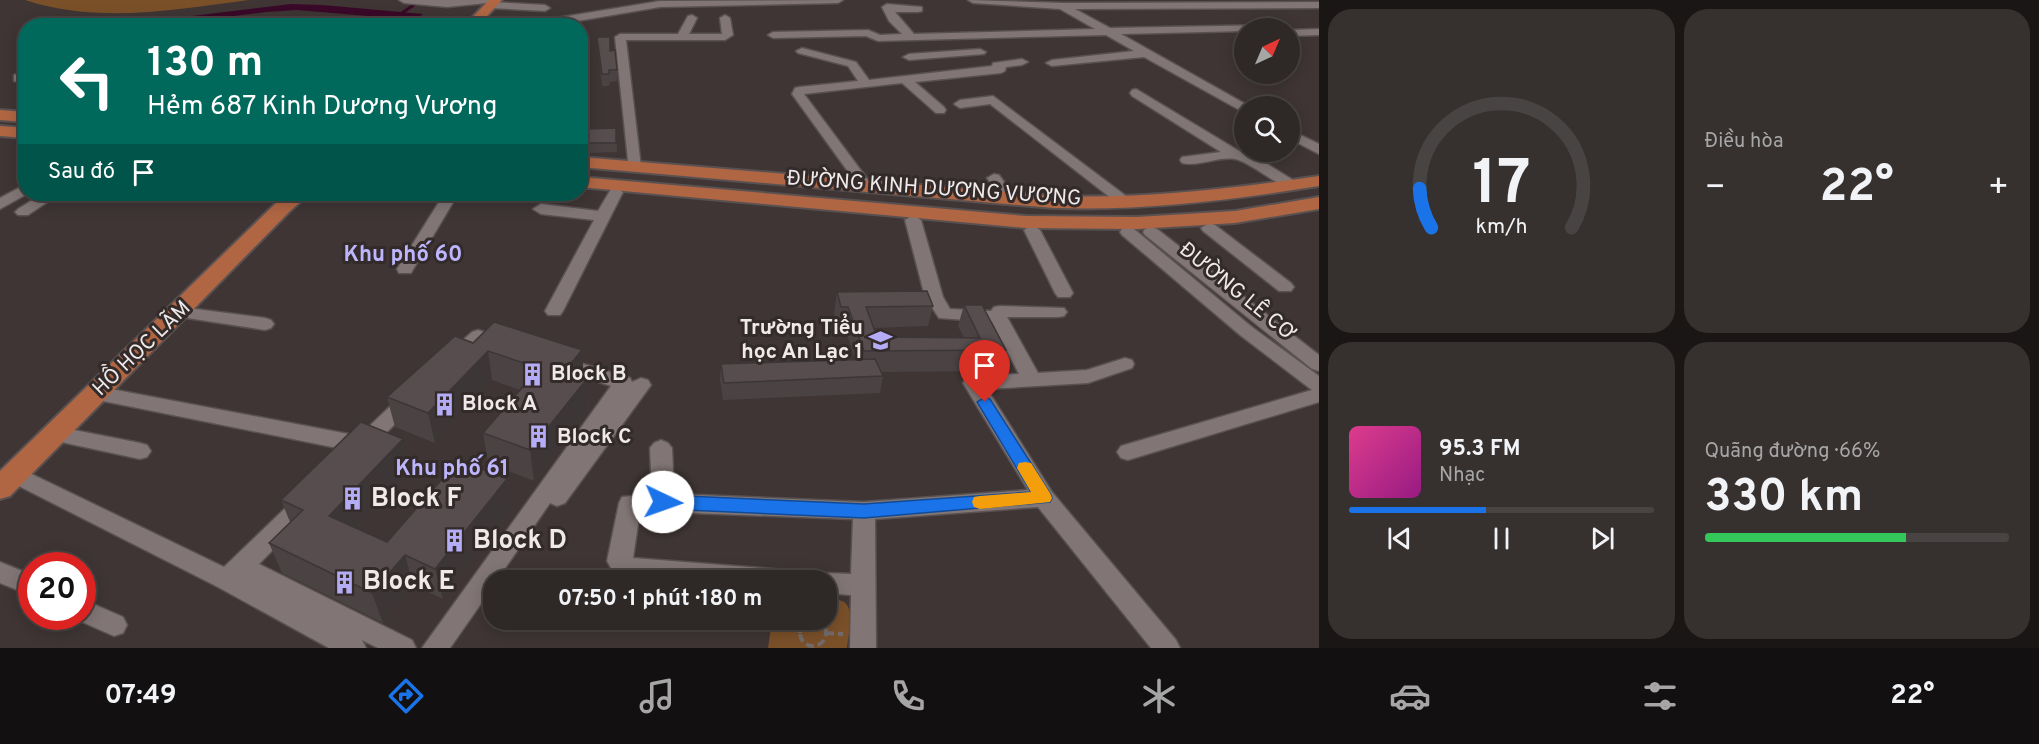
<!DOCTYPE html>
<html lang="vi">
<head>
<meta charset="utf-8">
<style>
  :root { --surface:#2e2827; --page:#36302f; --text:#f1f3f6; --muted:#a7a6a7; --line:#494444; --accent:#1a73e8 }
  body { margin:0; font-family:Overpass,sans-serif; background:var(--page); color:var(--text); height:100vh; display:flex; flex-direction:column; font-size:22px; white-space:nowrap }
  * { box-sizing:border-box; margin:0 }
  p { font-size:20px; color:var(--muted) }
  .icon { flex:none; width:33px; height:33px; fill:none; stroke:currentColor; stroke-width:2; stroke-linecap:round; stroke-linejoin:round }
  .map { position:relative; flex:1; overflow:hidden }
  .side { display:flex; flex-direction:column; gap:9px; padding:9px; background:#191615; width:720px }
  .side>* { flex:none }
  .hud { position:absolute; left:18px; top:18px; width:570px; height:183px; border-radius:24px; box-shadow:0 3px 15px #0003,0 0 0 2px var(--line); background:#00695c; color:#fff; overflow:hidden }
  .needle { width:39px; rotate:44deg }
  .controls { position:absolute; left:1234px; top:18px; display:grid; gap:12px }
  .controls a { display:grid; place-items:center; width:66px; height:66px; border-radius:50%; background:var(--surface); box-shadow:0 3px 15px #0003,0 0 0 2px var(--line); font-size:30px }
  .speed { position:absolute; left:18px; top:552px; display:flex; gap:12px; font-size:30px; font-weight:700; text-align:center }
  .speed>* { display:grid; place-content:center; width:78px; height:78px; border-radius:50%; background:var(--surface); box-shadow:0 3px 15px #0003,0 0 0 2px var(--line); line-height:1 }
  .speed .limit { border:9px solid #d22; background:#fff; color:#111 }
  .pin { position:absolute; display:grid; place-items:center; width:51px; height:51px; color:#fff; margin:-62px -26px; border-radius:50% 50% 50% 0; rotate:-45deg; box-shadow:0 0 6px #0007 }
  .pin .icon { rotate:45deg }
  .me { position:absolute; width:66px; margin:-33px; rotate:93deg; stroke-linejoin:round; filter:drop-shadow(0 0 4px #0008) }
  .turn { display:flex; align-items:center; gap:21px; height:126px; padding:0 30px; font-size:27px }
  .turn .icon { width:78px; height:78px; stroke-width:2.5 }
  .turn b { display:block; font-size:42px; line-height:51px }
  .then { display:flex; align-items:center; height:57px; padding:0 30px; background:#0003; gap:12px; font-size:22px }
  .big { font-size:45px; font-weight:700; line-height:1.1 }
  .side .widget { flex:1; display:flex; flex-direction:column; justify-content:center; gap:9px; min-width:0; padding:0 21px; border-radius:24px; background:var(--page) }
  .side .dial { align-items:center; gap:0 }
  .dial svg { height:156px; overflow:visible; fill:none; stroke:var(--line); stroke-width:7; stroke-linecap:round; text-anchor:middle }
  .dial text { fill:var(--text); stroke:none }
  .song { display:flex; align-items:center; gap:18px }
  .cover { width:72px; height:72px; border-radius:9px; background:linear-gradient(135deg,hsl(330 70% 55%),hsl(310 70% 35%)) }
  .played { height:6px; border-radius:3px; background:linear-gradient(90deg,var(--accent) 45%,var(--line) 45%) }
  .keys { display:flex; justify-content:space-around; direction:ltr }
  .heat { display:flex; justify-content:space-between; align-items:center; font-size:33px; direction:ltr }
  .charge { height:9px; border-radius:4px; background:linear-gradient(90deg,#34c759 66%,var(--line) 0) }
  .side .tiles { flex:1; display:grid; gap:9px; grid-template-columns:repeat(2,1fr) }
  .trip { position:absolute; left:483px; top:570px; width:354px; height:60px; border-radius:24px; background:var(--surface); box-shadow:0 3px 15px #0003,0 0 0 2px var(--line); font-weight:700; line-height:60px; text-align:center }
  .tabs { display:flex; height:96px; justify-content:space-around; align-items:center; background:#121010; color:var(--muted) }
  .tabs .icon { width:42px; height:42px }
  .tabs .current { color:var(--accent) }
  .tabs b { font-size:27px; color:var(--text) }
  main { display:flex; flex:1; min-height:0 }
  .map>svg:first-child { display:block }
</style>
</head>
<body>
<main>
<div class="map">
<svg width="1319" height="648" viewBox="0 0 1319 648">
  <rect width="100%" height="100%" fill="#3e3534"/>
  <path fill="#7a5029" d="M25,0h224c-76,10 -150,24 -224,0z
    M827,599c4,1 11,0 15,2 14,5 6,36 5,47h-79l4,-28h54z"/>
  <path fill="#3a0828" d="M291,4l31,1 101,9 -8,6 -118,-10 -31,2 -103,13h-71l42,-2z"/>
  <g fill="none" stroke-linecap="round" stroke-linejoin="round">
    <path stroke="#3a0828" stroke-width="3" d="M399,15l22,-15"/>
    <defs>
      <path id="minor" d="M399,0h93l-1,2 54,3 5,3 -5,3 -54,-3 -4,-1v-4l-40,4 -43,-4z
        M843,0l-5,3 -178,4 -112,19 -75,-1 -5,-3 5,-3 65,2 122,-20z
        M968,0l95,3 256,-1v6l-244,1 35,19 167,-3v3h-32v3l-124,3 128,72h-4v7l-101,-56 -92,9 -6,-3 6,-3 82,-9 -28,-16 -228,6 -12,-5 -93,2 -5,-3 5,-3 95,-2 12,5 22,-1 -13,-13 -7,-14 5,-3 35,3v4l-4,1h-23l19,22 181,-5 -35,-20 -87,-6z
        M692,15l5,3 -8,16h33l-2,-16 5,-3 5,3 3,17 -8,5h-99l15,127 -7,4 -5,-1 -14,-133 5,-3h58l10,-18z
        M1319,29v6l-29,1v-6z
        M802,48l54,14 13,18 123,-14 1,-3 29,-4 6,3 -6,3 -16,2 -1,4 -4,2 -86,9 29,25 2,3 -2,3h-8l-34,-30 -98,11 70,94 -7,4 -5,-1 -70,-97 3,-6 4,-1 59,-6 -10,-15 -50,-13 -2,-2z
        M980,49l6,3 -2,2 -75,6 -6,-3 6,-3z
        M18,74l8,1v8l-12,-2v-6z
        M1136,89l103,62 17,6 45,28 -2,3c-18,4 -45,-25 -64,-29 -17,-3 -36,8 -53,4l-2,-3 2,-3 39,-5 -89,-56 -2,-3 2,-3z
        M993,96l137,103 2,3 -2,3h-10l-130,-101 -30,4 -6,-4 6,-4z
        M1290,130l29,14v10l-29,-15z
        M994,174l5,1 16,22 2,3 -2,3h-10l-18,-25z
        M26,184l1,10 -27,15v-11z
        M616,188l7,4 -60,119 -3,4h-12l-3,-4 49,-91 -53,-6 -8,-5 8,-5 57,7 13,-22z
        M42,194h17l-31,21h-10l-3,-3 3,-3z
        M444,194h14l-47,79h-12l-2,-4z
        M913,215l8,5 22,77 7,12 41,2 3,-4 6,-1 64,2 3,4 -3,4 -6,1h-51l31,56 49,-3 38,-12 7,2 2,4 -2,4 -44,15 -101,6 65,103 124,148 4,8h-29l-113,-141 -163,12 1,129h-26l1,-53 -25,-2v-13h-11l2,-4 9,-3 25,1 2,-55 -213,-8 -7,47 152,12 9,3 3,7h-138l-31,-2 -17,-10 -4,-7 12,-58 3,-6 30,-3 -2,-46 4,-5 7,-3 7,3 4,5 2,46 190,8 164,-12 -65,-107 3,-5 7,-2 46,-2 -27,-52 -53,-4 -14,-21 -20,-77z
        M1209,223l6,2 76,58 3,4 -3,4h-12l-76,-60 -2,-3z
        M1032,225l8,5 33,63 -3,4h-12l-3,-4 -31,-63z
        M1128,227l6,2 118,98 67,49v26l-191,58 -7,-2 -4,-6 4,-6 191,-56 -72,-55 -118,-100 -2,-3 2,-3z
        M1151,227l6,2 162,126v16l-7,-2 -167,-134 -2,-3 2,-3z
        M180,307l85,11 6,2 3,4 -3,4 -6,2 -91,-14 -3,-4 3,-4z
        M478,330l31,10 2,4 -2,4 -7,2 -21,-7c-10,10 -20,24 -35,20l-2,-4 2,-4 26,-23z
        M560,357l70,21 2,4 9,-4 7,2 3,5 -86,118 -8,3 -7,-3 -53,77h-3v5l-44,63h-28l189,-262 -58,-19 -2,-4 2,-4z
        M95,386l264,50 43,-41 7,-2 7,2 3,5 -50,50 -7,3 -274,-55 -3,-5 3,-5z
        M54,426l86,17 7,2 4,6 -4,6 -7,2 -93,-20 -3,-5 3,-5z
        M15,466l209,101 75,-72 8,-3 8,3 3,6 -3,6 -56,57 153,76 4,8h-38l-16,-8 4,8h-37l-111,-61 -211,-107 -3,-6 3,-6z
        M0,562l32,13v21l-32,-13z
        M82,599l41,18 4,8 -4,8 -9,3 -41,-18 9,-2z"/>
      <path id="major" d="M489,0h13l-24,26h-14z
        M0,110l26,2v10l-26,-2z
        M0,126l26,2v10l-26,-2z
        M580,157l474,39c89,3 177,-7 265,-20v10c-88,14 -176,25 -265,22l-474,-41z
        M580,177l446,39 111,1 98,-6 84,-14v12l-84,14 -98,6 -111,-1 -446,-41z
        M289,194h20l-20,18 -279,284 -10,3v-28l275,-267z"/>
    </defs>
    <use href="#minor" stroke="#595151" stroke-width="3"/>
    <use href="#major" stroke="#595151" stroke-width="4"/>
    <path stroke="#736b6b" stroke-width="4" stroke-dasharray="8 4" stroke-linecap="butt" d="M800 633a13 13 0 1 1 26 0a13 13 0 1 1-26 0Z
      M771,625l28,4
      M826,633l17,1"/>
    <use href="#minor" fill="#817675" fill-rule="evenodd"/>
    <use href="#major" fill="#b06643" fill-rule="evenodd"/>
  </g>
  <path fill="#4b4244" d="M597,37l14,14 6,19v11l-7,1 -1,4h-7z
    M616,128l1,24 -30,1v-10z
    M837,292l96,14 -5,20 -55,2 4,9 87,1 -6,-12 6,-21 42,45 -7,21 -117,1 1,4 -3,17 -157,7 -3,-20 1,-16 134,-4 -10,-32 -7,-1 -4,-14z
    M455,336l131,44 2,30 -54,71 -46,-18 -5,-30 37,-43 -28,-10 -57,63 -40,-16 -8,-30z
    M411,469l-54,59 30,14 120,-63 5,31 -69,89 -30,-14 -30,38 -101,-50 -13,-30 21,-21 -9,-22z"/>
  <path fill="#3d3637" d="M582,350l2,29 -21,-6z
    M488,351l4,29 -57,63 -7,-30z
    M586,380l2,30 -54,71 -4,-31z
    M403,439l8,30 -71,77 -11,-30z
    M507,479l5,31 -69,89 -8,-30z
    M405,555l8,30 -30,38 -11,-30z"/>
  <path fill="#574d4f" stroke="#3d3637" stroke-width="1.5" d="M597,37h13v14l5,-1 2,20h-8v4h-7z
    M616,128v15h-29v-14z
    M927,291l6,15 -67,1 11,30 103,1 -16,-33h18l24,45 -142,1 -16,-44h-7l-4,-15z
    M494,322l88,28 -19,23 23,7 -56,70 -47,-17 56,-65 -51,-17 -60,62 -41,-16 68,-61 18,7z
    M875,359l8,17 -159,7 -3,-19z
    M361,422l42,17 -74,77 58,26 72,-82 48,19 -72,90 -30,-14 -33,38 -103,-50 34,-33 -22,-10z"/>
  <path fill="#1a73e8" stroke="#114b97" stroke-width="1.5" d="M985,397l5,2 60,94 2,5 -2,4 -186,16 -201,-9 -6,-2 -3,-5 3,-5 6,-2 201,9 167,-12 -54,-90z"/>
  <path fill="#f59e0b" d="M1025,462l6,1 19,30 2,5 -2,4 -70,7 -6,-2 -2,-5 2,-5 6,-1 51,-4 -14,-24 2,-5z"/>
  <defs>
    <symbol id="school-bare" viewBox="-9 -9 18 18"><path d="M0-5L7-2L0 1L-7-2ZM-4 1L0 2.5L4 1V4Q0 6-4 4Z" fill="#b5acf8" stroke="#332a2a" stroke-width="2.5" paint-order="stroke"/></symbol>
    <symbol id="building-bare" viewBox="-9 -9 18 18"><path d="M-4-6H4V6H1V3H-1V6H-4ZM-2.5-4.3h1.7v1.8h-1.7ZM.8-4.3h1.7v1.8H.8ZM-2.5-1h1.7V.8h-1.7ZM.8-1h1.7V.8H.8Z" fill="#b5acf8" stroke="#332a2a" stroke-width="2.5" paint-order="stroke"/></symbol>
  </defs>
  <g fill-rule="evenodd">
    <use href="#school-bare" x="864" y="324" width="33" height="33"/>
    <use href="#building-bare" x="516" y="358" width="33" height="33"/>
    <use href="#building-bare" x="428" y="388" width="33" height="33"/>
    <use href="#building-bare" x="522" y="420" width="33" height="33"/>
    <use href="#building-bare" x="336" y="482" width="33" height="33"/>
    <use href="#building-bare" x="438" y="524" width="33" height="33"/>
    <use href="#building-bare" x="328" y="566" width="33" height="33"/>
  </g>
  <g text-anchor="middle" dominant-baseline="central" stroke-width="6" stroke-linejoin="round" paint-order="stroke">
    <g font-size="21" fill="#efe9e9" stroke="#332a2a">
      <text transform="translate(934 189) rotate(4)">ĐƯỜNG KINH DƯƠNG VƯƠNG</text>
      <text transform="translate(1237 292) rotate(39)">ĐƯỜNG LÊ CƠ</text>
      <text transform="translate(142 349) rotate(-44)">HỒ HỌC LÃM</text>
    </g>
    <g font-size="21" font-weight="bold" fill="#efe9e9" stroke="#332a2a" text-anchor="start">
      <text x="863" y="328" text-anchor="end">Trường Tiểu<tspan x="863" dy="24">học An Lạc 1</tspan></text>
      <text x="551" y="374">Block B</text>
      <text x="462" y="404">Block A</text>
      <text x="557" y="437">Block C</text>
    </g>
    <g font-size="22" font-weight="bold" fill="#beb6fd" stroke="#332a2a">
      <text x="403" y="255">Khu phố 60</text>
      <text x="452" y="469">Khu phố 61</text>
    </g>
    <g font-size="26" font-weight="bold" fill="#efe9e9" stroke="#332a2a" text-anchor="start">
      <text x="371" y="499">Block F</text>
      <text x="473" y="541">Block D</text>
      <text x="363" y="582">Block E</text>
    </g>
  </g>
</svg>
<div class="controls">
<a><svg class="needle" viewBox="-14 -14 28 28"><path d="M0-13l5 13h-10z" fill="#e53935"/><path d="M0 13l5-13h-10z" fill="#a7a6a7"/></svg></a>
<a><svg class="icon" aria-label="search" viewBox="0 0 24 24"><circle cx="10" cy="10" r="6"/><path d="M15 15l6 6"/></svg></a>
</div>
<div class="speed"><div class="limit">20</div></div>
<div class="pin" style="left:985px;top:402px;background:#d93025"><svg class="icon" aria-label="arrive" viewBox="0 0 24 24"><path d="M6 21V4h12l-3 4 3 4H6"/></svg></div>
<svg class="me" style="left:663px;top:502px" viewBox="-20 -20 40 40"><circle r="19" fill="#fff"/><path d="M0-13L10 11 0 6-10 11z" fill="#1a73e8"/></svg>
<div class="trip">07:50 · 1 phút · 180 m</div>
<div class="hud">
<div class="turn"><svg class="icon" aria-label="left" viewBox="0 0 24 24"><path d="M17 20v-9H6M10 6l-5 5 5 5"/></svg><div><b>130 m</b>Hẻm 687 Kinh Dương Vương</div></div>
<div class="then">Sau đó<svg class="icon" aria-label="arrive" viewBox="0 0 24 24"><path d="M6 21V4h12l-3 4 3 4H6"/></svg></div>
</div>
</div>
<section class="side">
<div class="tiles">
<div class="widget dial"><svg viewBox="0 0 100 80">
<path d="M14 69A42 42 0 1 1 86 69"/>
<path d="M14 69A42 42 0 0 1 8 49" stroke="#1a73e8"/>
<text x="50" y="56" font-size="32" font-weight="700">17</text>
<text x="50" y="72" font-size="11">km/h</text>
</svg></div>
<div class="widget"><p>Điều hòa</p>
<div class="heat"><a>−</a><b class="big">22°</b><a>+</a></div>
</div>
<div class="widget">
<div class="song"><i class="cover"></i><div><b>95.3 FM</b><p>Nhạc</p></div></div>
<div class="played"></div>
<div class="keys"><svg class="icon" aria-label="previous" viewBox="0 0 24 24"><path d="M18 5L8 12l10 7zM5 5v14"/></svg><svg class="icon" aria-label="pause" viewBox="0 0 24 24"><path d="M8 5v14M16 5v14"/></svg><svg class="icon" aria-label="next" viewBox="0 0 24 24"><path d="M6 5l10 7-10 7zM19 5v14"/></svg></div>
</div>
<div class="widget"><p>Quãng đường · 66%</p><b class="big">330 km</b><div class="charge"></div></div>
</div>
</section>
</main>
<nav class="tabs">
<b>07:49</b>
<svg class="icon current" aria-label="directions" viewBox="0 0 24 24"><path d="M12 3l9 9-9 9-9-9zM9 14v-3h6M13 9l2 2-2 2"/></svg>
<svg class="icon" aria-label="music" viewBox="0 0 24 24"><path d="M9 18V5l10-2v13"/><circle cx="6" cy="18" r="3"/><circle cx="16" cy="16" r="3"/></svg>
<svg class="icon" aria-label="phone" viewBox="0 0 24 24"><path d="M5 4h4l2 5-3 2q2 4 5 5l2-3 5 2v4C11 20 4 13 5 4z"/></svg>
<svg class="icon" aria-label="climate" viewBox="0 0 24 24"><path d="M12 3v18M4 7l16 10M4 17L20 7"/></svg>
<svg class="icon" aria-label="car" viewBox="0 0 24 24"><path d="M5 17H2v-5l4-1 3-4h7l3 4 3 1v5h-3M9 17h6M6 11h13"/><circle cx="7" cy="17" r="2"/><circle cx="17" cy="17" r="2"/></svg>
<svg class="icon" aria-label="filters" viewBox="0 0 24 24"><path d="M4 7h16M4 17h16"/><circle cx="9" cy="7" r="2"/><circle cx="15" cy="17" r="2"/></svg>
<b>22°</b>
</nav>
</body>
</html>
